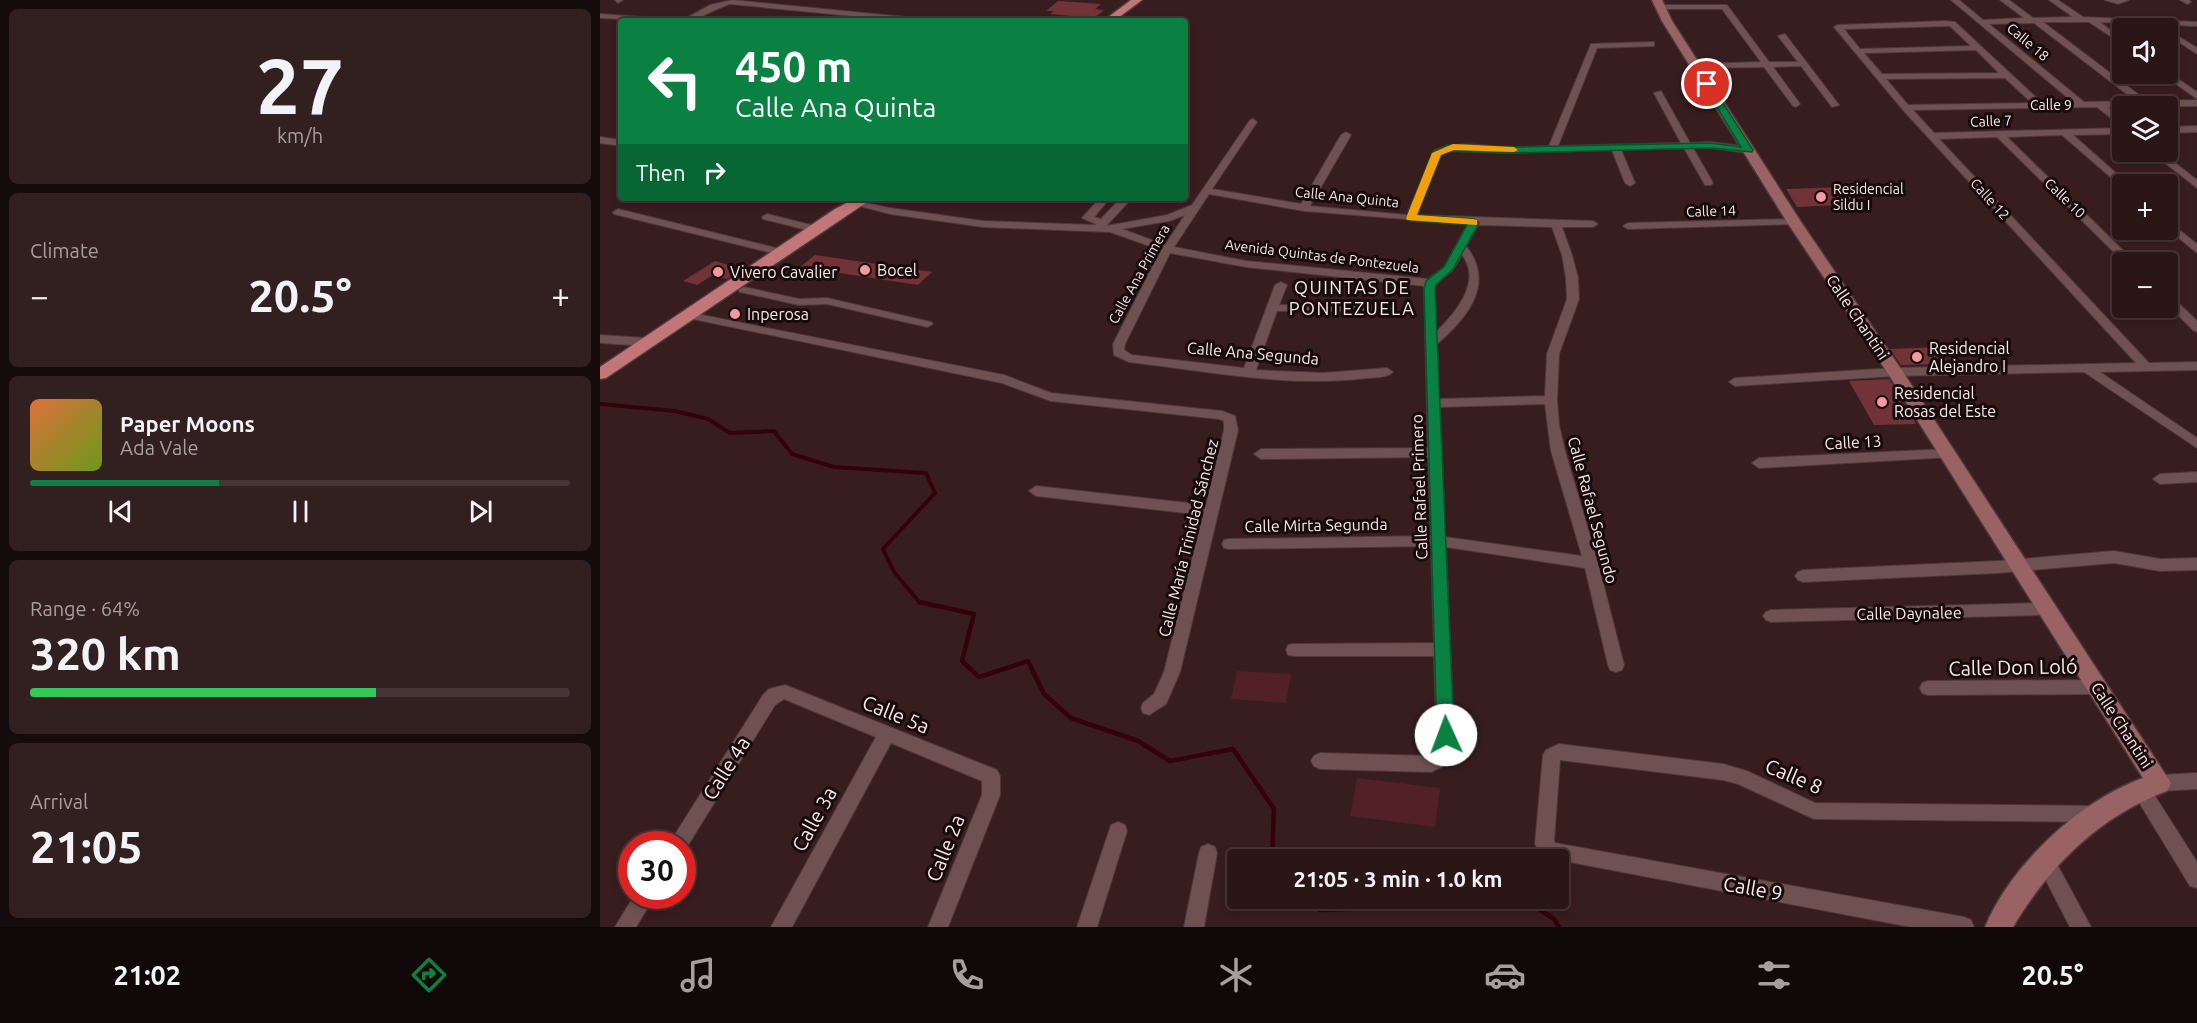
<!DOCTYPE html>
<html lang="en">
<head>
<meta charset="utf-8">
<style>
  :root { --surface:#2a1617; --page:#321f20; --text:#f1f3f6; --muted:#a59fa1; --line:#463536; --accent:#0b8043 }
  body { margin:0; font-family:Ubuntu,sans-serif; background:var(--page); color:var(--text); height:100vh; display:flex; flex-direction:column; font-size:22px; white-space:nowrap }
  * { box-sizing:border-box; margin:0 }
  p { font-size:20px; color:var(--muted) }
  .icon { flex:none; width:33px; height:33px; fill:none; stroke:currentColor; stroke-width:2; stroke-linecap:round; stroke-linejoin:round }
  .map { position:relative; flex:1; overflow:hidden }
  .drawer { display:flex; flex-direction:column; gap:9px; padding:9px; background:#170c0d; width:600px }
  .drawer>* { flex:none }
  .guide { position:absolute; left:18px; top:18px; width:570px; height:183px; border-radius:6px; box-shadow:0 3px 9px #0003,0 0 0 2px var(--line); background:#0b8043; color:#fff; overflow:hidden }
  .controls { position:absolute; left:1512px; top:18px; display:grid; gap:12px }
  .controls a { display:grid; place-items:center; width:66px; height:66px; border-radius:6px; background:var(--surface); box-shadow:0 3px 9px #0003,0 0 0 2px var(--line); font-size:30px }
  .speed { position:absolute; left:18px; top:831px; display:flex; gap:12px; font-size:30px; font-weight:700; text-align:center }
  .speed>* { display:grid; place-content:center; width:78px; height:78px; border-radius:50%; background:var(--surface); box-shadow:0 3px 9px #0003,0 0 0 2px var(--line); line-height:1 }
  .speed .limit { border:9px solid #d22; background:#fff; color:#111 }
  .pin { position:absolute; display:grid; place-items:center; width:51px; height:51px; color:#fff; margin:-26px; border:3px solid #fff; border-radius:50%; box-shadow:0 2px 6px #0007 }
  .me { position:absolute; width:66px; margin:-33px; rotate:358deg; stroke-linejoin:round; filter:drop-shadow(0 0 4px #0008) }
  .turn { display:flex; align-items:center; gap:21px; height:126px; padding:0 18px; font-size:27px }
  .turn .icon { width:78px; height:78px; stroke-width:2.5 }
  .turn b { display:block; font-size:42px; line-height:51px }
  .then { display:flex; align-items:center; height:57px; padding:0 18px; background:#0003; gap:12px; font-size:22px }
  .big { font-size:45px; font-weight:700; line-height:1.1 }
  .drawer .widget { flex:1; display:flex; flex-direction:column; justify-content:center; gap:9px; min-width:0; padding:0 21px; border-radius:9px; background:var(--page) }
  .drawer .dial { align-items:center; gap:0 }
  .dial b { font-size:78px; line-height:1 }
  .song { display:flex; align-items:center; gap:18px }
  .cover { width:72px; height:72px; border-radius:9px; background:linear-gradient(135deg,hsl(20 70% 55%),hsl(80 70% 35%)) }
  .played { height:6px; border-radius:3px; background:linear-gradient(90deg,var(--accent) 35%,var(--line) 35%) }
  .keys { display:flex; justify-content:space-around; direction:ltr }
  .heat { display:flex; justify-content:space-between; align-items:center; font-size:33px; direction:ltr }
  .charge { height:9px; border-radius:4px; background:linear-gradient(90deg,#34c759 64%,var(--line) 0) }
  .trip { position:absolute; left:627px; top:849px; width:342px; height:60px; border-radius:6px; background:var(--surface); box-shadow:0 3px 9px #0003,0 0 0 2px var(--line); font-weight:700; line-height:60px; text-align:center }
  .menu { display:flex; height:96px; justify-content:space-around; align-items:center; background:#110909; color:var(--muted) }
  .menu .icon { width:42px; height:42px }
  .menu .on { color:var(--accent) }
  .menu b { font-size:27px; color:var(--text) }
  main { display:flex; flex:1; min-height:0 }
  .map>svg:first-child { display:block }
</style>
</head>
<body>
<main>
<section class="drawer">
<div class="widget dial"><b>27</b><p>km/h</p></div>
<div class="widget"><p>Climate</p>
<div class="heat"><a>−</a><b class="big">20.5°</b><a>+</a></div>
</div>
<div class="widget">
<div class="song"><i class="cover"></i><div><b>Paper Moons</b><p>Ada Vale</p></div></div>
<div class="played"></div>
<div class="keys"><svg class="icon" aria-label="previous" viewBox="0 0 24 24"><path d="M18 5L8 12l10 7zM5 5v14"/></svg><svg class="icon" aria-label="pause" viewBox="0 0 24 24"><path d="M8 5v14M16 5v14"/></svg><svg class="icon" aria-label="next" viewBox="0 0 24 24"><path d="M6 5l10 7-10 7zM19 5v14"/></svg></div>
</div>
<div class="widget"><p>Range · 64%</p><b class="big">320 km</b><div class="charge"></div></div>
<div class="widget"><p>Arrival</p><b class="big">21:05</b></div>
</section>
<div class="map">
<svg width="1597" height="927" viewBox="0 0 1597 927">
  <rect width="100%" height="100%" fill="#381d1f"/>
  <path fill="#512125" d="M637,671l54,3 -5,29 -55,-4z
    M757,778l83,10 -5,39 -85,-11z"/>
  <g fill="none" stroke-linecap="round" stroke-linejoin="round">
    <path stroke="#360009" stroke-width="4" d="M0,404l75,7 33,8 22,14 44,-2 18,23 42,13 92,6 9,20 -52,56 11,23 26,31"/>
    <path stroke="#360009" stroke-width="4.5" d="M319,602l55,12 -12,47 17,16 49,-16 16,33 27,24 67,23 32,20 63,-12 41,60 -2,51
      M707,898l13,12 82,-3 29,-9
      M922,898l32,21 5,8"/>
  </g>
  <path fill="#713238" d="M458,1l43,3 -6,5 9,1 -13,11h-23l5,-5 -23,-2 4,-3h-8z
    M1245,187l13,17 -61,3 -11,-18z
    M215,255l117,17 -14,13 -118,-18z
    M115,261l27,8 -15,10 -14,-4 -16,10 -14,-4z
    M1338,347l11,17 -48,1 -11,-16z
    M1289,379l8,12 19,33 -42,1 -25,-44z"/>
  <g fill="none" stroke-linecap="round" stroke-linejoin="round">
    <defs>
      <path id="street" d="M15,0h8l-5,3z
        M132,0l194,19 4,2h-27l-173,-17c-16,5 -32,17 -49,17l29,-16z
        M1351,0h8l24,20 41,-2 -24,-18h9l24,18 40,-1 -24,-17h9l25,17 114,5v4l-97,-4 22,17v5l-33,-22h-46l104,79 50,-1v6l-89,1 14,13v7l-25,-20 -184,3 21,23 188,-5v6l-49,1 53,47 2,2h-6v3l-60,-52 -55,2 128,125h-11l-127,-125 -58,2 210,224 48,-1v8l-97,2 97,66v10l-113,-76 -189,4 -160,10 -6,-4 6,-4 160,-10 241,-5 -233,-253 -69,-83 4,-2 108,-4 9,1 87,81h32zM1434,23l102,78 -52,1 -95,-78zM1350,26l21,20 -111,3 -16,-20zM1376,50l23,23 -117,1 -18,-21zM1405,78l27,25 -124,2 -22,-26z
        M1505,0h24l-11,4z
        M1580,0h9l2,2 -4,2z
        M1058,5h69l42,57h29l-20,-26 7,-2 54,71 -7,2 -31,-41 -28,1 27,37 -4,3 -3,-1 -29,-39 -71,1 -1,-2 4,-2 65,-2 -39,-53h-64z
        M0,14l70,5 4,2 -74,-3z
        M1568,30l29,18v6l-29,-19z
        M1051,42h3v4l-57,2 -39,98 123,-3 -27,-50 7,-2 29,52 21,-1 37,5 5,3 -5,3 -37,-5h-18l20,35 -2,2h-6l-21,-37 -63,2 14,33 -5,3 -5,-3 -13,-33 -102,3 -61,-2 -8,4 -24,60 176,6 5,3 -5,3h-31l10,28 6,23 1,21 -20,55 -2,46 2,25 6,26 33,112 26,102 -2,5 -6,2 -6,-2 -2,-5 -23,-97 -139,-21 9,210 -3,5 -21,10 -111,-3 -6,-3 -3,-5 3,-5 6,-3 110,3 7,-3 -3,-97h-140l-6,-1 -2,-5 2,-5 6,-1 140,-1 -3,-97 -202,3 -5,-1 -2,-4 2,-4 5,-1 202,-3 -3,-79 -167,2 -7,-5 7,-5 167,-1 -4,-162 -178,-19 -76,-14 -45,91 -1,6 8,5 112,13 31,-83 6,-3 6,3 -8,20h103l6,3 -6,3h-105l-21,59 67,3 64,-5 6,4c-6,6 -17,5 -26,6 -79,10 -160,-7 -238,-16l-15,-7 -1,-11 48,-94 -51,-18 -127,-5 -93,-13 -38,-10 5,-3 33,7 93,13 112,4 1,-1 -14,-6 18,-20h10l-16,19 7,2 20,-21h11l-26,28 61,-11 25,-10 58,-85 3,-1 4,3 -45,67 89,15 40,-69 5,-3 5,3 -41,71 97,9 27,-64c23,-12 51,-4 76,-4 13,0 26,0 39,-1l42,-102zM609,194l95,17 164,13 -24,43 -16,12 -182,-18 -72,-14zM585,215l-20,30 -43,-16 47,-8zM878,225l74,2 10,28 4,23 1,21 -20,55 -2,42 -106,3 -2,-55c30,-26 59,-60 29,-98zM862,255c21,26 -7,59 -26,77l-1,-48 17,-13zM945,404l6,47 31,105 -137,-19 -5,-130z
        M1568,72l29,20v7l-35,-25z
        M1597,126v6l-29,1v-6z
        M0,137l21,3v6l-21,-3z
        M1551,152h10l36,28v8z
        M18,209l166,41 1,2 -5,3 -166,-41 -1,-2z
        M167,214l52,13 1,2 -5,3 -52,-13 -1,-2z
        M1194,219l4,1v4l-170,5 -5,-3 5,-3z
        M1568,221l29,23v9l-29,-24z
        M144,287l55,12 28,-1 104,24 2,2 -6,3 -100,-23 -28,1 -59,-13 -2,-2z
        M1568,296l4,1 25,24v11l-4,-2 -25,-25z
        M87,312l317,63 47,18 171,18 13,5 3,14 -58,242 -14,32 -17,11 -6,-2 -2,-5 2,-5 11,-9 10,-22 39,-157 -167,-19 -7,-5 7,-5 170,19 18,-75v-9l-5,-2 -168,-18 -49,-18 -319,-66 -2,-2z
        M0,335l46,3 6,4 -6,4 -46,-3z
        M1348,449l5,2 2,3 -2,3 -194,11 -7,-5 7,-5z
        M1597,472v10l-37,2 -7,-5 7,-5z
        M1514,551l46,8 37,-1v12l-37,1 -46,-8 -116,10 -195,9 -5,-2 -3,-4 3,-4 5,-2 195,-9z
        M1446,603l5,2 3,4 -3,4 -5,2 -275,7 -5,-2 -3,-4 3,-4 5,-2z
        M1497,680l6,2 2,5 -2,5 -6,2 -169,1 -6,-2 -2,-5 2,-5 6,-2z
        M185,685l212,85 3,6v19l-52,132h-20l54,-132v-14l-91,-38 -99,184h-21l105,-190 -92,-38 -9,6 -90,145 -3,1v-7h-13l94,-149 6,-6z
        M959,744l164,20 24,7 68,32 279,3 6,2 3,6 -3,6 -6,2 -280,-3 -76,-35 -15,-4 -163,-20 -6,81 1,2 409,74 7,3 3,7h-63l-368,-70 -8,-13 8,-89 3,-5z
        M1597,773v16l-38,2 -6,-2 -3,-6 3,-6 6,-2z
        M1540,780l6,2 51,80v26l-7,-2 -56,-92 -3,-6 3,-6z
        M518,822l7,3 2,6 -30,96h-20l34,-102z
        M608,844l7,3 2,6 -13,74h-20l15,-74 2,-6z
        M1445,852l7,3 39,72h-21l-34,-66 2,-6z
        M34,896h21l-19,31h-21z"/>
      <path id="secondary" d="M1052,0h10l10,21 129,201 102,150 268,411 -4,8c-67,25 -117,74 -154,136h-28c26,-62 94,-126 158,-149l-256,-406 -100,-150 -125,-201z"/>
      <path id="primary" d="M531,0h11l-28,21h-11z
        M256,198h17l-267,180 -6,1v-12l235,-158z"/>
    </defs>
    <use href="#street" stroke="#4f383a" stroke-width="2"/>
    <use href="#secondary" stroke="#4f383a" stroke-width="3"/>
    <use href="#primary" stroke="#4f383a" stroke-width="3"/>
    <use href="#street" fill="#705152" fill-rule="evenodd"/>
    <use href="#secondary" fill="#996366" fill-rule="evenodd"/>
    <use href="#primary" fill="#c3767a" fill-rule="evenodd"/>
  </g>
  <path fill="#0b8043" stroke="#07532c" stroke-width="1.5" d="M1107,82l4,2 42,66 -1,2 -41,-4 -201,5 -62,-2 -7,4 -24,60 57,4 5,4 -26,46 -17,16 -1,4 19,446 -2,5 -6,3 -7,-3 -2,-5 -13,-446 2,-8 18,-14 23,-42 -56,-4 -5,-3 26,-65 15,-8 63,2 201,-4 30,4 -38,-63z"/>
  <path fill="#f59e0b" d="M853,144l61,3 4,3 -4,2 -60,-2 -13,5 -24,60 56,4 4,1v5l-70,-5 -1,-2 26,-65z"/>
  <g fill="#f49a9f" stroke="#170b0c" stroke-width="2">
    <circle cx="1221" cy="197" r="6"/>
    <circle cx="265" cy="270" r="6"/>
    <circle cx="118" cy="272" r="6"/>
    <circle cx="135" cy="314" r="6"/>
    <circle cx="1317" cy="357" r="6"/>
    <circle cx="1282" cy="402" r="6"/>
  </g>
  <g text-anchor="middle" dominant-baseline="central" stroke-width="6" stroke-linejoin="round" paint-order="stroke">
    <g font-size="14" fill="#fbe8e8" stroke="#170b0c">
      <text transform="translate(1428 42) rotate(40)">Calle 18</text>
      <text x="1451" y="105">Calle 9</text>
      <text transform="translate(1391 121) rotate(-2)">Calle 7</text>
      <text transform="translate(747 197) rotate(6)">Calle Ana Quinta</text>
      <text transform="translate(1465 198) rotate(44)">Calle 10</text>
      <text transform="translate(1390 199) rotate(48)">Calle 12</text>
      <text transform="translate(1111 211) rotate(-2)">Calle 14</text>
      <text transform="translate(722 256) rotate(7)">Avenida Quintas de Pontezuela</text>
      <text transform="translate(539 274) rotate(-61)">Calle Ana Primera</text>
    </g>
    <g font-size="14" fill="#fbe8e8" stroke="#170b0c" text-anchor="start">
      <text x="1233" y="189">Residencial<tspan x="1233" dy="16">Sildu I</tspan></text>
    </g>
    <g font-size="16" fill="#fbe8e8" stroke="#170b0c" text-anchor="start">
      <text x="277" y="270">Bocel</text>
      <text x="130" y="272">Vivero Cavalier</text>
      <text x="147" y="314">Inperosa</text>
      <text x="1329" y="348">Residencial<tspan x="1329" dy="18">Alejandro I</tspan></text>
      <text x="1294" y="393">Residencial<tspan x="1294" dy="18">Rosas del Este</tspan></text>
    </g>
    <g font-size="16" fill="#fbe8e8" stroke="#170b0c">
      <text transform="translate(1258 317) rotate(56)">Calle Chantini</text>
      <text transform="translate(653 353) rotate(5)">Calle Ana Segunda</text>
      <text transform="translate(1253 442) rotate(-3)">Calle 13</text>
      <text transform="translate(819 487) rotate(-92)">Calle Rafael Primero</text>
      <text transform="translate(993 510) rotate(75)">Calle Rafael Segundo</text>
      <text transform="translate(716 525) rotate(-1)">Calle Mirta Segunda</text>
      <text transform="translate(588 538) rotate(-76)">Calle María Trinidad Sánchez</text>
      <text transform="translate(1309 613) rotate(-1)">Calle Daynalee</text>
      <text transform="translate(1522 725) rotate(57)">Calle Chantini</text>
    </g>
    <g font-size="18" letter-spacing="1.5" fill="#fbe8e8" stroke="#170b0c">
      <text x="752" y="287">QUINTAS DE<tspan x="752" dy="21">PONTEZUELA</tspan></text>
    </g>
    <g font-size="20" fill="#fbe8e8" stroke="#170b0c">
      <text transform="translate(1413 667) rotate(-1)">Calle Don Loló</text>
      <text transform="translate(296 714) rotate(22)">Calle 5a</text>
      <text transform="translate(126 768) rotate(-58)">Calle 4a</text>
      <text transform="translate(1194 776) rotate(23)">Calle 8</text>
      <text transform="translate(214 819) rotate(-61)">Calle 3a</text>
      <text transform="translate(345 848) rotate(-68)">Calle 2a</text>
      <text transform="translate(1153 888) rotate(10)">Calle 9</text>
    </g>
  </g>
</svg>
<div class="controls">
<a><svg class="icon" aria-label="sound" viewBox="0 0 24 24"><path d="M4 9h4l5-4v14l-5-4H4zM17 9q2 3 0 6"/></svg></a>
<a><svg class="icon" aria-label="layers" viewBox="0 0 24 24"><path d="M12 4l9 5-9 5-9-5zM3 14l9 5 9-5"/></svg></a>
<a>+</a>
<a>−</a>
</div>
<div class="speed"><div class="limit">30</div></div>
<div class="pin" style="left:1107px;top:84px;background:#d93025"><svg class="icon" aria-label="arrive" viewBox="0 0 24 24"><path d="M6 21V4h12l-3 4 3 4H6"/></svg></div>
<svg class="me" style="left:846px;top:735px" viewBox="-20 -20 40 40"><circle r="19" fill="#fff"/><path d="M0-13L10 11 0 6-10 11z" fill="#0b8043"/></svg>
<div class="trip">21:05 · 3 min · 1.0 km</div>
<div class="guide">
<div class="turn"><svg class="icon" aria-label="left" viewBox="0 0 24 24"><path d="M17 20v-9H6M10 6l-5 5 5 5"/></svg><div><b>450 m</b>Calle Ana Quinta</div></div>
<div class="then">Then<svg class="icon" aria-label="right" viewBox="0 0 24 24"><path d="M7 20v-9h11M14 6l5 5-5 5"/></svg></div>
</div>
</div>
</main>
<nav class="menu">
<b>21:02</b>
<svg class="icon on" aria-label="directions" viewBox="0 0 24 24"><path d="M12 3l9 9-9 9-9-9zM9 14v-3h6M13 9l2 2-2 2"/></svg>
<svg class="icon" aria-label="music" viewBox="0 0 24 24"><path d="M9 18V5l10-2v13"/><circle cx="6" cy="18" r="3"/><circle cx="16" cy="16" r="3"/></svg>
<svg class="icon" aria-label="phone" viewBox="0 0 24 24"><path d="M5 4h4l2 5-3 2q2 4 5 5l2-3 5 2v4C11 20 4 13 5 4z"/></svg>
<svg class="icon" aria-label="climate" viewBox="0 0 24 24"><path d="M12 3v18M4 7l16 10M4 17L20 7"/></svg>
<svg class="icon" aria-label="car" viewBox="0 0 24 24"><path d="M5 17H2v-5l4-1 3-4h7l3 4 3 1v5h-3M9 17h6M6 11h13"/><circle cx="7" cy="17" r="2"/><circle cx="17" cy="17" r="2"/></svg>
<svg class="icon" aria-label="filters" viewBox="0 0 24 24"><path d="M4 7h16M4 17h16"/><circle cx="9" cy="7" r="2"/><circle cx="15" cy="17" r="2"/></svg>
<b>20.5°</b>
</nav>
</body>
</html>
